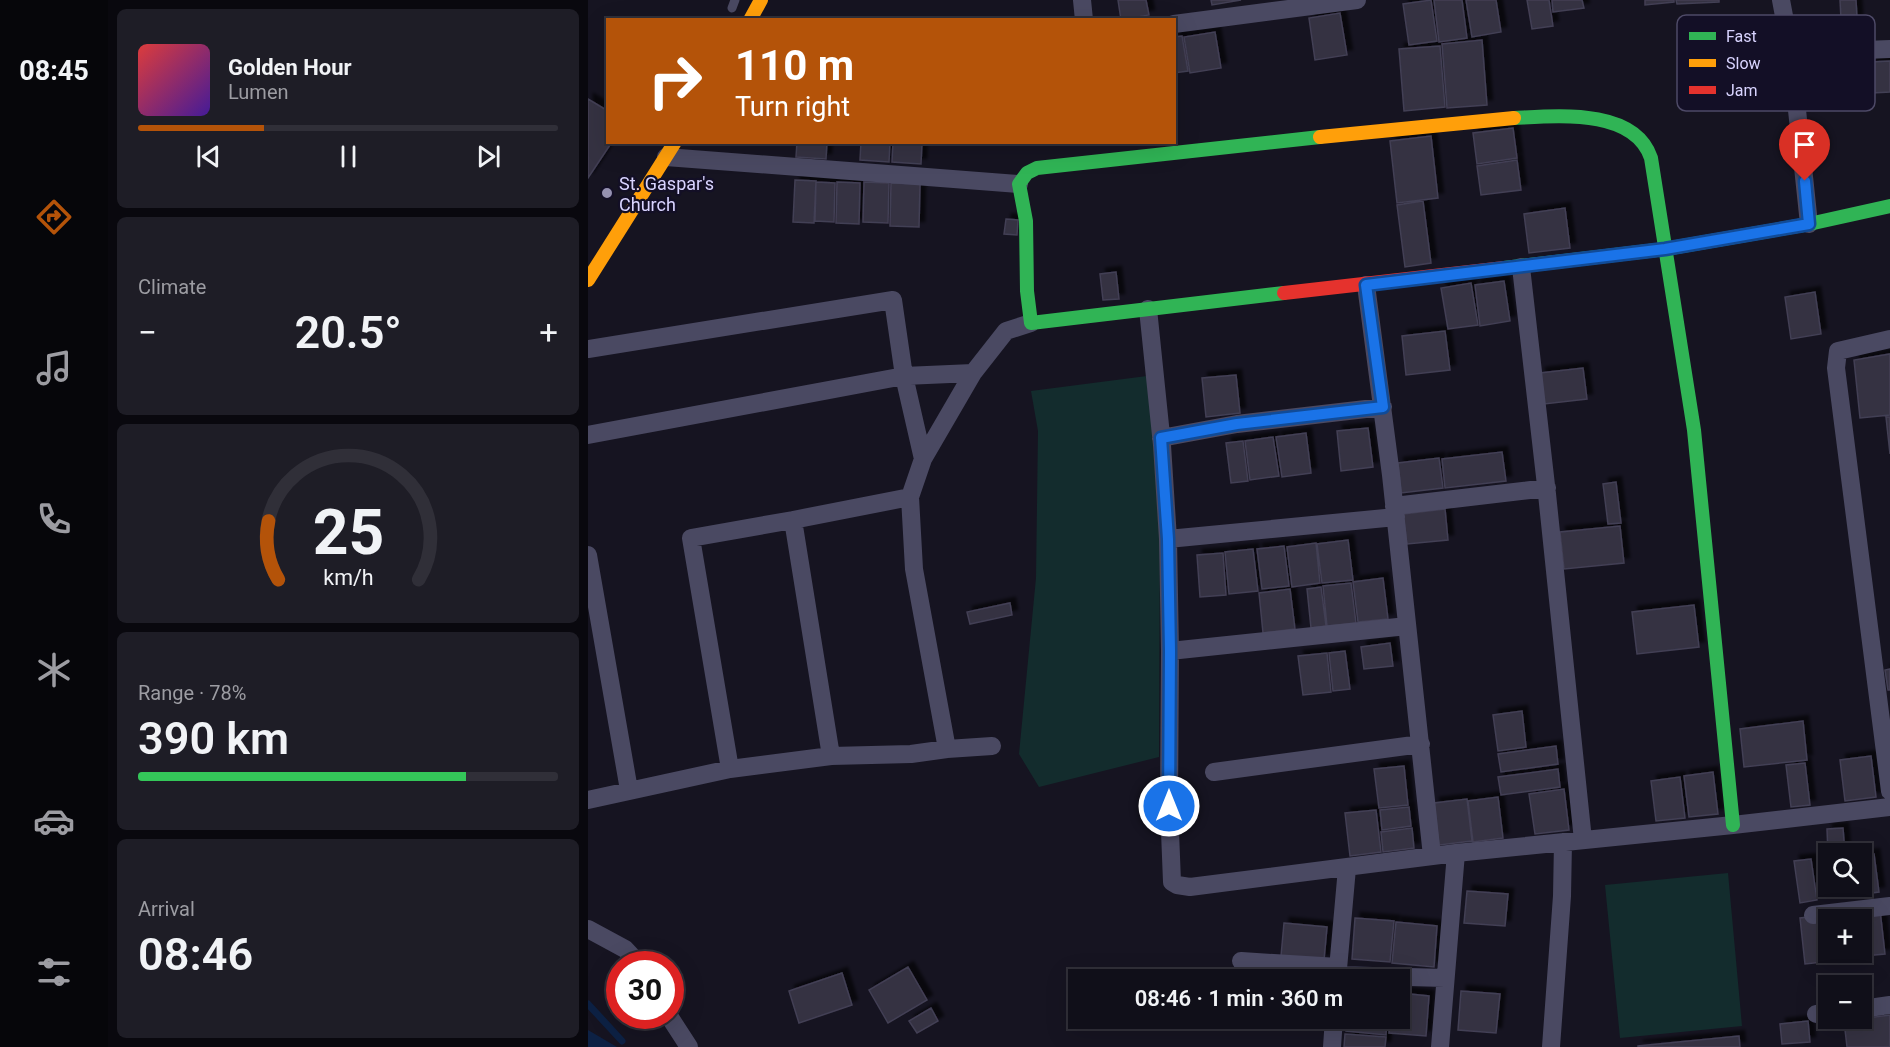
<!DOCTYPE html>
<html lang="en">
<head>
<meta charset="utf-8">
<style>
  :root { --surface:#100f19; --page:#1e1d26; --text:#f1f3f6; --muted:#9c9ca2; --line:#302f38; --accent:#b45309 }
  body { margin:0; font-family:Roboto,sans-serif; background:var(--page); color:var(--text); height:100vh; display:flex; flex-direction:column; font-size:22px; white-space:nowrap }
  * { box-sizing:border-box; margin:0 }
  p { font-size:20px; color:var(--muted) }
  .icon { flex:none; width:33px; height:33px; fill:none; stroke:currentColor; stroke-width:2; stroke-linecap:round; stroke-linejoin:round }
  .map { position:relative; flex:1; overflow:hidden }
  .panel { display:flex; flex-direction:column; gap:9px; padding:9px; background:#09080e; width:480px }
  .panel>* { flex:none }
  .top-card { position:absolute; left:18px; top:18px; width:570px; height:126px; border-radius:0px; box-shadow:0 6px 24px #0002,0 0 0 2px var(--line); background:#b45309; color:#fff; overflow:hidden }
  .tools { position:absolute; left:1230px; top:843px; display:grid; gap:12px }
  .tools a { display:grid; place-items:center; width:54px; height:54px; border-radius:0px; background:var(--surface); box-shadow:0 6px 24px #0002,0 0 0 2px var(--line); font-size:30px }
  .speed { position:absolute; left:18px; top:951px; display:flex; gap:12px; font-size:30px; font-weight:700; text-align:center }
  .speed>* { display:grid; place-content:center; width:78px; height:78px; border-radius:50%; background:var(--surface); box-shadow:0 6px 24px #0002,0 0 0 2px var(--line); line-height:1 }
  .speed .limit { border:9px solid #d22; background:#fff; color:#111 }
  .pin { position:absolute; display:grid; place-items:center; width:51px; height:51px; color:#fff; margin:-62px -26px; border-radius:50% 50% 50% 0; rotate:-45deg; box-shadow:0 0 6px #0007 }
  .pin .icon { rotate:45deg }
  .me { position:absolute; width:66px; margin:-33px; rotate:0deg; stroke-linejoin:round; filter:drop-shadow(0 0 4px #0008) }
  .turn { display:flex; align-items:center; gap:21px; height:126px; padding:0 30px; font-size:27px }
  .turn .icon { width:78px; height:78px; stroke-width:2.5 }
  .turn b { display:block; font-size:42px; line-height:51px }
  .big { font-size:45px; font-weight:600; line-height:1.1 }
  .panel .tile { flex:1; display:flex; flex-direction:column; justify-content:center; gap:9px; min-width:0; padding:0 21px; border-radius:9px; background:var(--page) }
  .panel .dial { align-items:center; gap:0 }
  .dial svg { height:156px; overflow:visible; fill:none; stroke:var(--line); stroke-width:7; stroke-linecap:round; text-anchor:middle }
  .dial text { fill:var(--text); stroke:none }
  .song { display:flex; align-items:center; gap:18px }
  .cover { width:72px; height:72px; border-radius:9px; background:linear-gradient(135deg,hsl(0 70% 55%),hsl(260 70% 35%)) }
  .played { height:6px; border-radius:3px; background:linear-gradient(90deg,var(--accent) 30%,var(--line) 30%) }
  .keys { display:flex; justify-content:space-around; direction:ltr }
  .heat { display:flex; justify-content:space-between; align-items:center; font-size:33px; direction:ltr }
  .charge { height:9px; border-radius:4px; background:linear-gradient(90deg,#34c759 78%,var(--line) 0) }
  .trip { position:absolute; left:480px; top:969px; width:342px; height:60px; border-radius:0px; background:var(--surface); box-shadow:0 6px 24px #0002,0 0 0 2px var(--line); font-weight:600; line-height:60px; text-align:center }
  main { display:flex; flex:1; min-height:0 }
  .menu { display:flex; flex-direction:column; width:108px; justify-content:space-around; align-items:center; background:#06060a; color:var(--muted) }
  .menu .icon { width:42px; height:42px }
  .menu .active { color:var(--accent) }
  .menu b { font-size:27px; color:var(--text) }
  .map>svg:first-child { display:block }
</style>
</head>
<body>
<main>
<nav class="menu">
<b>08:45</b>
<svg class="icon active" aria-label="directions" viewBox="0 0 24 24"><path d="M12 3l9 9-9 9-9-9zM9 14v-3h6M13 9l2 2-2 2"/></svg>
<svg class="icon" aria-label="music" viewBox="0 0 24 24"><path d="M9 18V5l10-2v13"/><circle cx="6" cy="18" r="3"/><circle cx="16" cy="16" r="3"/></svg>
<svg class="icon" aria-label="phone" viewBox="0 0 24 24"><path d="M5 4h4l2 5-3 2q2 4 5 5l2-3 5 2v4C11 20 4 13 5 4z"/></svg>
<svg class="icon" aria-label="climate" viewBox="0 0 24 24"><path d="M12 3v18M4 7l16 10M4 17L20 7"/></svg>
<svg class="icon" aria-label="car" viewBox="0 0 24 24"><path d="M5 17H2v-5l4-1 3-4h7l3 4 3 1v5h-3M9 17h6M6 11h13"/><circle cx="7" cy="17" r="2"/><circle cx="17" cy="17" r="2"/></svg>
<svg class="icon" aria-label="filters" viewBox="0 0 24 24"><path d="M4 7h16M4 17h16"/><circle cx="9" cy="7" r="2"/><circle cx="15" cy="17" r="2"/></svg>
</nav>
<section class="panel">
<div class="tile">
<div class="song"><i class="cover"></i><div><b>Golden Hour</b><p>Lumen</p></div></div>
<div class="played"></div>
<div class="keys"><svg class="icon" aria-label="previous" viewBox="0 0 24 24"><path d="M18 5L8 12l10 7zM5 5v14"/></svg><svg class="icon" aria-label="pause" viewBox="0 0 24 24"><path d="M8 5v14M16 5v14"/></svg><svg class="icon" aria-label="next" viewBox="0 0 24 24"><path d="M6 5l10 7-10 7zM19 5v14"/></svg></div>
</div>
<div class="tile"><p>Climate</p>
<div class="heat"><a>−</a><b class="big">20.5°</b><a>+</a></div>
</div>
<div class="tile dial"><svg viewBox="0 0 100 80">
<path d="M14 69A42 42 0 1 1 86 69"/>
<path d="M14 69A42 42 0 0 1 9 39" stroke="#b45309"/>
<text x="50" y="56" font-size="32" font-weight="700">25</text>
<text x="50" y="72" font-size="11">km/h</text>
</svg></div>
<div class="tile"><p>Range · 78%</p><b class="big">390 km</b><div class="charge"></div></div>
<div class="tile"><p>Arrival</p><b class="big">08:46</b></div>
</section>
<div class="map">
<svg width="1302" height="1047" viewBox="0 0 1302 1047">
  <defs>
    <filter id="shadow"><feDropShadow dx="5.5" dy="-5.5" stdDeviation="1.5" flood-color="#0009"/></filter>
  </defs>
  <rect width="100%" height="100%" fill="#161421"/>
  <path fill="#132c2d" d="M559,376l13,137 -1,244 -120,30 -20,-33 17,-176 2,-147 -7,-40z
    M1140,873l14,153 -122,12 -15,-153z"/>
  <path fill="#0d2144" d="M0,1030l29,17h-29z"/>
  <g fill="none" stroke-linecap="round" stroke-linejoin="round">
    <path stroke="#0d2144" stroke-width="7" d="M0,1004l34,37"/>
  </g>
  <path fill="#343243" stroke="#433f54" stroke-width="1.5" filter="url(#shadow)" d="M530,0h28l3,15 -28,5z
    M623,0h30l-29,5z
    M843,0l6,41 -28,4 -6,-41z
    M846,0h28l5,38 -28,4z
    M878,0h30l5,32 -29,5z
    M939,0h22l4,26 -21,3z
    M964,0h30l2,8 -31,4z
    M1057,0h29v2l-29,3z
    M1088,0h43v2l-42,2z
    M1252,0h16l2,37 -16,1z
    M752,13l7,42 -32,5 -6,-42z
    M627,32l6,36 -31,5 -6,-36z
    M594,36l6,35 -14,2v-36z
    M894,40l5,65 -40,3 -5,-64z
    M852,46l5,61 -41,4 -5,-62z
    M1302,61v31l-18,1 -1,-31z
    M0,99l20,12v31h4l-24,36z
    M925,128l4,30 -40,6 -4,-31z
    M843,136l7,62 -41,5 -7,-62z
    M209,142h30l-1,17 -30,-2z
    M273,142h29l-1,20 -29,-2z
    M305,142h29l-1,22 -29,-2z
    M929,160l4,30 -40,5 -4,-29z
    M207,180l21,1 -2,42 -21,-1z
    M228,182l19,1 -1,39 -19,-1z
    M249,182l23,1 -1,41 -23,-1z
    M276,182l25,1 -1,40 -25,-1z
    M303,183l29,1 -1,43 -29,-1z
    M835,201l8,62 -26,4 -8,-62z
    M977,208l5,40 -41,5 -5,-39z
    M418,219l12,1 -1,15 -13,-1z
    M528,272l3,27 -16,1 -3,-26z
    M916,281l6,40 -30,5 -5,-41z
    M883,283l7,42 -30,4 -7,-41z
    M1227,292l6,42 -30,5 -6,-42z
    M857,331l5,39 -44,5 -4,-39z
    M1302,354v61l-30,3 -6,-58z
    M995,368l4,31 -43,5 -4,-31z
    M648,375l4,38 -34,4 -4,-39z
    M1298,417h4v37z
    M780,428l5,39 -32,4 -4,-40z
    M718,433l5,40 -29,4 -6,-40z
    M685,437l6,39 -29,4 -5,-39z
    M655,441l5,40 -17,2 -5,-40z
    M914,452l4,29 -61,7 -3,-29z
    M851,458l4,30 -42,5 -3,-30z
    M1028,482l5,41 -13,1 -5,-40z
    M857,509l3,31 -41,4 -4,-30z
    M1032,526l4,37 -60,6 -4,-37z
    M760,540l5,40 -31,3 -5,-39z
    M728,543l4,40 -28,4 -5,-40z
    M696,546l5,40 -27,3 -5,-40z
    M665,549l5,42 -29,3 -4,-42z
    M635,553l3,42 -26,2 -3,-42z
    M795,578l5,41 -30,3 -5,-40z
    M763,583l5,40 -29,3 -4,-40z
    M733,587l5,39 -15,2 -4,-39z
    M702,589l5,40 -32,4 -4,-40z
    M422,603l2,12 -42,9 -3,-12z
    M1106,605l5,42 -62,7 -5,-42z
    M802,643l3,23 -29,3 -3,-22z
    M757,651l5,38 -17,2 -4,-38z
    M739,653l4,39 -28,3 -5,-39z
    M1302,669v21h-2l-3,-20z
    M934,711l4,36 -28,4 -5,-36z
    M1215,721l4,39 -63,7 -4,-38z
    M968,746l2,18 -57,8 -3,-18z
    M1283,756l5,41 -31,4 -5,-41z
    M1217,763l5,42 -19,2 -5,-42z
    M816,766l4,39 -29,3 -5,-39z
    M970,769l2,18 -59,8 -3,-18z
    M1125,772l5,42 -29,3 -5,-41z
    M1092,777l5,41 -29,3 -5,-40z
    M976,789l5,41 -34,4 -6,-40z
    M910,797l5,41 -30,4 -5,-41z
    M879,799l5,42 -33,4 -5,-42z
    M821,807l2,19 -29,4 -2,-20z
    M788,810l5,42 -31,4 -5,-43z
    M824,828l2,20 -31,4 -2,-20z
    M1255,828l2,26h-17l-1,-25z
    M1286,854l5,38 -30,4 -1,-10h14v-30z
    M1223,859l6,41 -17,3 -6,-42z
    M879,891l41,3 -3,32 -41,-3z
    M1292,910l5,44 -32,3 -1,-5h10v-32h-13z
    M1257,913l-17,7v32h21l1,7 -45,5 -5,-46z
    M767,918l39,3 -4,41 -38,-3z
    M808,922l41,4 -3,41 -42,-4z
    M696,923l43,4 -3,33 -43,-4z
    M320,967l19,33 -39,23 -19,-33z
    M254,973l10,32 -53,18 -10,-32z
    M873,991l39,3 -4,39 -38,-3z
    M812,993l29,3 -3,40 -37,-3 1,-15h10z
    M343,1008l7,13 -21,12 -8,-12z
    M1302,1015v32h-43l-3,-26z
    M759,1018h40l-1,17 -40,-4z
    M1220,1021l2,21 -28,2 -2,-20z
    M757,1034l41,3 -1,10h-41z
    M1151,1036l1,11h-102v-1z"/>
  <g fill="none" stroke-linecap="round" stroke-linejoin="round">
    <path stroke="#4a4962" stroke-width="9" d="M144,8l3,-8"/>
    <path stroke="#4a4962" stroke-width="18" d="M494,0l2,20
      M1193,0l10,53 18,171
      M586,24l183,-24
      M1203,53l99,-4
      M78,157l353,27
      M933,267l26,227 36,346
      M778,285l25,190 41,381
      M560,309l14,136 6,94 2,112 -1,155 3,76 5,3 13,2 266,-34 277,-28 157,-18
      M1302,339l-52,12 -2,17 54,423
      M0,349l305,-49 11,76 69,-3
      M0,435l316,-59 19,83
      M573,438l76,-14 146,-17
      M806,506l153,-18
      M205,520l117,-23
      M580,539l228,-22
      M0,555l41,235
      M582,651l237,-25
      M359,749l-33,-180 -4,-72 13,-38 50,-86 33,-42 25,-8
      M142,769l-39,-231 102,-18 38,236
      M626,772l207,-28
      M0,800l142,-31 101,-13 80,-2 36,-5 45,-3
      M1225,915l77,-9
      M0,929l37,20 14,15
      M653,961l97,6
      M749,975l108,3
      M749,980l10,-112
      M1274,1009l28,-4
      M1228,1014l12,-1
      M81,1016l20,31
      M744,1047l2,-29
      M852,1047l16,-194
      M963,1047l11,-151 1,-54"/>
    <path stroke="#30b455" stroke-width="14" d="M926,118c43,-2 120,-10 137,40l43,272 39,395
      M916,268l161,-19 144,-25 81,-18
      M696,293l-253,30 -4,-32 -1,-70 -7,-37 8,-11 10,-5 283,-31"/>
    <path stroke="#ff9f0a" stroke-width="14" d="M162,20l11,-20
      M732,137l194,-19
      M0,280l87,-138"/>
    <path stroke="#e5322d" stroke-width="14" d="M696,293l220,-25"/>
  </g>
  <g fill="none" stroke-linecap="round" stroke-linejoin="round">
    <defs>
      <path id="route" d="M581,806l1,-155 -2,-112 -7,-101 76,-14 146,-17 -17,-122 299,-36 144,-25 -4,-43"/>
    </defs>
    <use href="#route" stroke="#114b97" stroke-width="15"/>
    <use href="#route" stroke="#1a73e8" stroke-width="10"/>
  </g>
  <circle fill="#9591b1" stroke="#130f26" stroke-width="2" cx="19" cy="193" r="6"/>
  <g text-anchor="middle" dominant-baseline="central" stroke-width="4.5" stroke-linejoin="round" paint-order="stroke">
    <g font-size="18" fill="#d9d4ff" stroke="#130f26" text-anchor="start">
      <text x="31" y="183">St. Gaspar's<tspan x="31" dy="21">Church</tspan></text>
    </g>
  </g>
  <rect x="1089" y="15" width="198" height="96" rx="9" fill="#130f26" stroke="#4e4a67" stroke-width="1.5"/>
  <rect x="1101" y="32" width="27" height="8" fill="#30b455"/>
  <rect x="1101" y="59" width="27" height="8" fill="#ff9f0a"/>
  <rect x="1101" y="86" width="27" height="8" fill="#e5322d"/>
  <g font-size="16" fill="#d9d4ff">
    <text x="1138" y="42">Fast</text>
    <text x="1138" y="69">Slow</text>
    <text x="1138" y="96">Jam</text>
  </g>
</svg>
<div class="tools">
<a><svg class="icon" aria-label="search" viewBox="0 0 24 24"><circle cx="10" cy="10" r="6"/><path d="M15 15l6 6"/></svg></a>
<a>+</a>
<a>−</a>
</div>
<div class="speed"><div class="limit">30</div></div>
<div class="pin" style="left:1217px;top:181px;background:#d93025"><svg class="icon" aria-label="arrive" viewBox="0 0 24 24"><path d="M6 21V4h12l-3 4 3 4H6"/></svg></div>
<svg class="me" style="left:581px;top:806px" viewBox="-20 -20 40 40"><circle r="17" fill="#1a73e8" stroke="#fff" stroke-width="3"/><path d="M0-11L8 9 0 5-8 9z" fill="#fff"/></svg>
<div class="trip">08:46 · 1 min · 360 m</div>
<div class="top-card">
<div class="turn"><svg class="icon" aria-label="right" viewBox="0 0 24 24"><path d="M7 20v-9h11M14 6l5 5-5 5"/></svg><div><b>110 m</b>Turn right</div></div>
</div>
</div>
</main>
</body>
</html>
